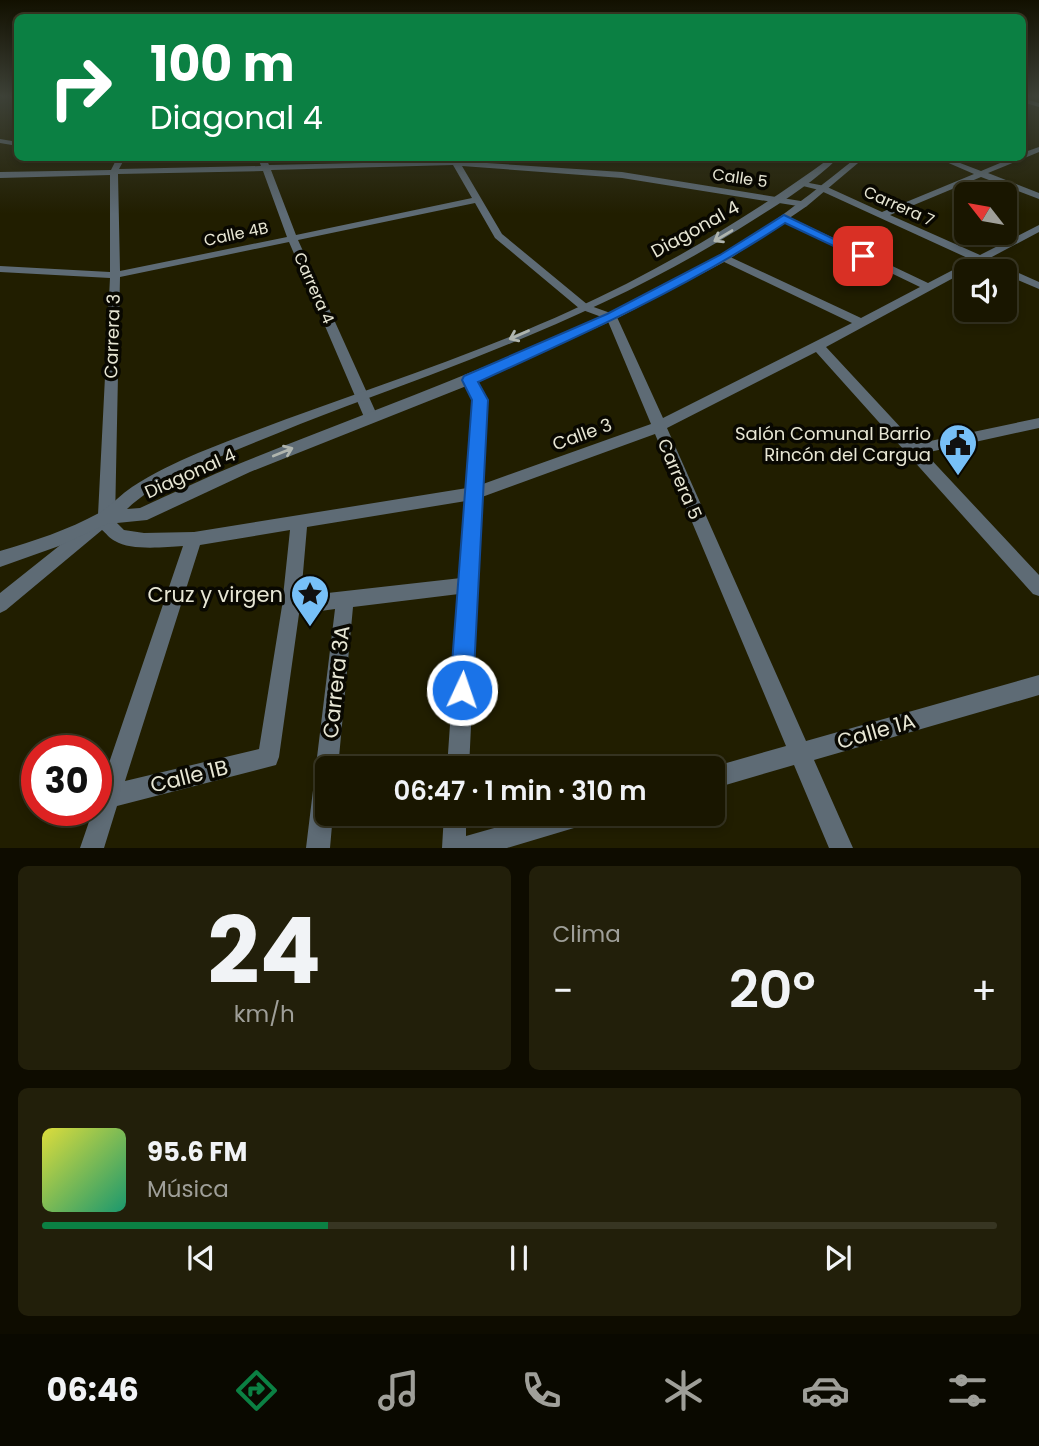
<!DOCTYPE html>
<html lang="es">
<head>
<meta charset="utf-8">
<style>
  :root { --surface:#191600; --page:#221f0a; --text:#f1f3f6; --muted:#9f9f99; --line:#373522; --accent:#0b8043 }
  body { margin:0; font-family:Poppins,sans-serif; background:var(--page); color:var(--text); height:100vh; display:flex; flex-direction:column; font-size:26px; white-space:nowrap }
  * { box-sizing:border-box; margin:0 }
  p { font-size:23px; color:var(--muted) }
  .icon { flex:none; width:38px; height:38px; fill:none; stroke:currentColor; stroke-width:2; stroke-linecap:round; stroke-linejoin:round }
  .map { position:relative; height:848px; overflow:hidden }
  .sheet { display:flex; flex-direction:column; gap:18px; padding:18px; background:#0e0c00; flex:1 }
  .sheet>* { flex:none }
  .top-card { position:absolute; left:14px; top:14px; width:1012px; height:147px; border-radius:10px; box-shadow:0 4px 10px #0003,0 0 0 2px var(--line); background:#0b8043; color:#fff; overflow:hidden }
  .needle { width:46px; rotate:301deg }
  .buttons { position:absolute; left:954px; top:182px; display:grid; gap:14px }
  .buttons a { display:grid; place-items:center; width:63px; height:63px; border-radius:10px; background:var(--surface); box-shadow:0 4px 10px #0003,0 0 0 2px var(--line); font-size:35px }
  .speed { position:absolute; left:21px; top:735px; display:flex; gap:14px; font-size:35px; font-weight:700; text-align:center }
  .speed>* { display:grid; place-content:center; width:91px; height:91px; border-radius:50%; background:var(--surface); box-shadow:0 4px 10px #0003,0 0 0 2px var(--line); line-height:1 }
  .speed .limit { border:10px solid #d22; background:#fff; color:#111 }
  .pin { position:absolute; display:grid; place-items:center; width:60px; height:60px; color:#fff; margin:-30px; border-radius:14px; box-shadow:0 4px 10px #0006 }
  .me { position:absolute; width:77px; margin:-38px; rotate:3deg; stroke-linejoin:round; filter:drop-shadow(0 0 5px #0008) }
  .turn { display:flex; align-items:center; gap:24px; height:147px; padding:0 21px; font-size:32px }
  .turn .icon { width:91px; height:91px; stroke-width:2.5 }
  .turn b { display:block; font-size:49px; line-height:60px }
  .big { font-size:52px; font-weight:600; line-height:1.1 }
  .sheet .tile { flex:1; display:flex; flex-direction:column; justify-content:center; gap:10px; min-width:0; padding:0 24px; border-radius:10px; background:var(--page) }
  .sheet .dial { align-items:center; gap:0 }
  .dial b { font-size:91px; line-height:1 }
  .song { display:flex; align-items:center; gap:21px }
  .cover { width:84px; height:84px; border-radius:10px; background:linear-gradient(135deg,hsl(60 70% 55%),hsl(160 70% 35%)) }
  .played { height:7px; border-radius:4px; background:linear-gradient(90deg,var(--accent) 30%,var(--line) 30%) }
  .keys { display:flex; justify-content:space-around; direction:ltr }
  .heat { display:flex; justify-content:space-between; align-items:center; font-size:38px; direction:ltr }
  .sheet .tiles { flex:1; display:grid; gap:18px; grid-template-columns:1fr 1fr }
  .tile:last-child { grid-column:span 2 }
  .trip { position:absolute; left:315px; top:756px; width:410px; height:70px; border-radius:10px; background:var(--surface); box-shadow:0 4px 10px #0003,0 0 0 2px var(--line); font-weight:600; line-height:70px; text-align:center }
  .dock { display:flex; height:112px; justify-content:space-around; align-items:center; background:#0a0900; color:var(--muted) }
  .dock .icon { width:49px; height:49px }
  .dock .on { color:var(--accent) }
  .dock b { font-size:32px; color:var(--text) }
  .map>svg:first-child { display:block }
</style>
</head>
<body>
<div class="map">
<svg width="1039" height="848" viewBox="0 0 1039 848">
  <rect width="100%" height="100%" fill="#211e00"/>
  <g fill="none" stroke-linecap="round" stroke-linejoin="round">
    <path fill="#5e6b75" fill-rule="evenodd" d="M1022,98l17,5v4l-17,-5z
      M0,139l18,3v4l-18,-3z
      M1039,147v5l-51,21 51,20v6l-58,-22 -91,38 90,40 59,-30v7l-51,27 51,23v7l-35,-15v-3h-6l-17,-8 -155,84 90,97 123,-26v10l-114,25 114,122v21l-6,-2 -217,-242 -149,76 139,313 233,-66v20l-225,65 39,88h-24l-35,-83 -82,24v-21h-3l77,-22 -131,-312 -173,63 -13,271h-22l12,-174 -106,13 -15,161h-11v46h6l-3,34h-24l29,-239 -36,5 -20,143 -3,8 -159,41 -13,42h-24l13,-38h3v-9l87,-255c-18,1 -52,5 -68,-5 -5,-2 -9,-8 -13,-11l-96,80 -6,3v-20l98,-78 12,-237 -110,-6v-6l110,6v-97l-110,3v-6l111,-2 6,-12h8l-6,11 142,-3 -3,-8h8l3,7 187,-4 166,11 185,30v4l-3,1 -182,-29 -160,-12 40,68 86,71 28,10 47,103 189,-95 -132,-63v-4h8l133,62 59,-31 -139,-67v-4h6l141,67 44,-23 -153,-70 -20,-5v-4l26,5 57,26 92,-38 -37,-16h10l34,13 31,-13h10v-5zM453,165l19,33 -176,37 -25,-65zM263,171l24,66 -167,34 -2,-97zM475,203l20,35 85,71 27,10 44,105 -168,60 4,-84 -13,-23 -5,-1 -7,4 11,20 -6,88 -273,44 -50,1 -20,-3 -9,-9 5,-244 169,-35 75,175 7,5 7,-5 -80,-177zM466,501l-5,77 -160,18 6,-69zM290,530l-8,76 -23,143 -134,32 75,-236z
      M444,814h22v22l78,-22h51l-3,8 -8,3 -77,23h-65z"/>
    <path fill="#5e6b75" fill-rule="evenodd" d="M1022,96h8l-8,3z
      M830,158h8c-28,28 -66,50 -99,71 -123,77 -256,127 -392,177 -40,15 -79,31 -118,47 -36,15 -73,29 -102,56l13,-1c33,-15 67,-31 101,-45 161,-65 325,-121 477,-206 49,-28 94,-64 138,-99h8l-57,48 -79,54 -112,59 -142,64 -224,89 -103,48 -40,4 -48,22 -59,21v-16c34,-10 68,-21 99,-38 12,-7 21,-18 33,-26 21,-14 43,-24 66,-34 123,-50 251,-87 372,-142 92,-42 178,-93 260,-153z"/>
  </g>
  <defs><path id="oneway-shaft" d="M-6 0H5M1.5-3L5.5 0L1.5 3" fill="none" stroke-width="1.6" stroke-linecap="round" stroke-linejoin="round" transform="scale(1.75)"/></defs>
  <g stroke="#b0b5ae">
    <use href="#oneway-shaft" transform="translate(723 236) rotate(149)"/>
    <use href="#oneway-shaft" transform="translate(519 335) rotate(156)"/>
    <use href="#oneway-shaft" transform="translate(283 452) rotate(-22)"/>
  </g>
  <linearGradient id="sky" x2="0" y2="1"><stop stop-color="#121000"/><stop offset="0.45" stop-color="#3d4137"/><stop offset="1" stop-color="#3d4137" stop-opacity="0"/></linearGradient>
  <rect width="1039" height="214" fill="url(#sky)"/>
  <path fill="#1a73e8" stroke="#114b97" stroke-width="2" d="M784,215l85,41 -10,2 -74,-35c-97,64 -201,111 -307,159l10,18 -15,290 -3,8 -8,3 -8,-3 -4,-8 22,-290 -10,-20 2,-4 143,-62 113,-59z"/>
  <defs>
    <symbol id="civic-pin" viewBox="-11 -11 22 30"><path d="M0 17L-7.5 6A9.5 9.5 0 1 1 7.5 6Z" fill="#77c0f7" stroke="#090801"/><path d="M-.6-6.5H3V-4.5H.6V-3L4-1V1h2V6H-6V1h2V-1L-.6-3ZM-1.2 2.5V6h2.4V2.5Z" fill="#111"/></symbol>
    <symbol id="sight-pin" viewBox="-11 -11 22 30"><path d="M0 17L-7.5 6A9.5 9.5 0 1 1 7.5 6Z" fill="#77c0f7" stroke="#090801"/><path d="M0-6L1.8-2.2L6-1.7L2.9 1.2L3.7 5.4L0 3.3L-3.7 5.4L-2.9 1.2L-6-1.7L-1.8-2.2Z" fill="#111"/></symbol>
  </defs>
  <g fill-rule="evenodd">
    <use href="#civic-pin" x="936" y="421" width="44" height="60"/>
    <use href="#sight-pin" x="288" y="572" width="44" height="60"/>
  </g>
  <g text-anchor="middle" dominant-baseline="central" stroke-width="7" stroke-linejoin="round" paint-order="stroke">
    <g font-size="16" fill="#e7e6d4" stroke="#090801">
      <text transform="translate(740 178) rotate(8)">Calle 5</text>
      <text transform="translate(899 206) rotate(24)">Carrera 7</text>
      <text transform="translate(236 234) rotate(-12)">Calle 4B</text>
      <text transform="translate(314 288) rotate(66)">Carrera 4</text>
    </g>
    <g font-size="18" fill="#e7e6d4" stroke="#090801">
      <text transform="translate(695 229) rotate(-29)">Diagonal 4</text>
      <text transform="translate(112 336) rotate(-88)">Carrera 3</text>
      <text transform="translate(582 434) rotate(-20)">Calle 3</text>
      <text transform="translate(190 473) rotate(-24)">Diagonal 4</text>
      <text transform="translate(680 479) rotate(67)">Carrera 5</text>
    </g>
    <g font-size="18" fill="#e7e6d4" stroke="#090801" text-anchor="end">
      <text x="931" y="433">Salón Comunal Barrio<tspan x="931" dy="21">Rincón del Cargua</tspan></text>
    </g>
    <g font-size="21" fill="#e7e6d4" stroke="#090801" text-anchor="end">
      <text x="283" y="594">Cruz y virgen</text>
    </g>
    <g font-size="21" fill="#e7e6d4" stroke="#090801">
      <text transform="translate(336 682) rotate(-84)">Carrera 3A</text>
      <text transform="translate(876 731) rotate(-16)">Calle 1A</text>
      <text transform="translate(189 776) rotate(-14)">Calle 1B</text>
    </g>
  </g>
</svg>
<div class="buttons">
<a><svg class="needle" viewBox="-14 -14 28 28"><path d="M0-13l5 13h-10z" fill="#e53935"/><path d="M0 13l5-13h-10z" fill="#9f9f99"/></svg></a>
<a><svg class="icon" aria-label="sound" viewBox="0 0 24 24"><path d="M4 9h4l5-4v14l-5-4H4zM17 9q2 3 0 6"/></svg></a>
</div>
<div class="speed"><div class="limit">30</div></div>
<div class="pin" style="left:863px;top:256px;background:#d93025"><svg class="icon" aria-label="arrive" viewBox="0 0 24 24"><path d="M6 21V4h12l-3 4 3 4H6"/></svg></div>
<svg class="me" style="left:462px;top:690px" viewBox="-20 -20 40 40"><circle r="17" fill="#1a73e8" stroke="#fff" stroke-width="3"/><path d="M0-11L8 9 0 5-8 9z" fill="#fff"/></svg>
<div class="trip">06:47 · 1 min · 310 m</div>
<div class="top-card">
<div class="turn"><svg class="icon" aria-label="right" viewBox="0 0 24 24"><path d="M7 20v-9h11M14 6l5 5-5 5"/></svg><div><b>100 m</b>Diagonal 4</div></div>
</div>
</div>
<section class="sheet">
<div class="tiles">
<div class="tile dial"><b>24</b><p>km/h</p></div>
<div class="tile"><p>Clima</p>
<div class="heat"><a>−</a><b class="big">20°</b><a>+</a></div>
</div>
<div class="tile">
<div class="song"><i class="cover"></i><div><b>95.6 FM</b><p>Música</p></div></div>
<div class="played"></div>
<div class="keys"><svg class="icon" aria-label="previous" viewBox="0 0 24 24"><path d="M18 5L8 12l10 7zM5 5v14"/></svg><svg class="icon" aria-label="pause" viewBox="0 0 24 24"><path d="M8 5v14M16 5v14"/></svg><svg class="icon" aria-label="next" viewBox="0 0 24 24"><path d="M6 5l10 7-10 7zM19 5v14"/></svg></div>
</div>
</div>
</section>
<nav class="dock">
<b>06:46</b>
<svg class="icon on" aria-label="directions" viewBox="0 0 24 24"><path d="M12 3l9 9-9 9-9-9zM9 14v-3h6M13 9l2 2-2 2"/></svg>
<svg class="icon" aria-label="music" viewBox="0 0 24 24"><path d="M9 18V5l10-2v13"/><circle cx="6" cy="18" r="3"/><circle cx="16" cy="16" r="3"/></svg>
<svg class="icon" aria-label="phone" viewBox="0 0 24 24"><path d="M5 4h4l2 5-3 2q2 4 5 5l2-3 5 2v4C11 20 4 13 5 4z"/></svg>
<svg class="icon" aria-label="climate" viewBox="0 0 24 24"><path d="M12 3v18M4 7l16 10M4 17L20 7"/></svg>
<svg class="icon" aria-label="car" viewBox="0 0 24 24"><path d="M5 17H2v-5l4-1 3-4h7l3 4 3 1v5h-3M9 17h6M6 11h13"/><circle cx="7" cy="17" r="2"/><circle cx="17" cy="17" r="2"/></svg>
<svg class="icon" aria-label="filters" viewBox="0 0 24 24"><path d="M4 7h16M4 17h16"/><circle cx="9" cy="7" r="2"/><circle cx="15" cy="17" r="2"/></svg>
</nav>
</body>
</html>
